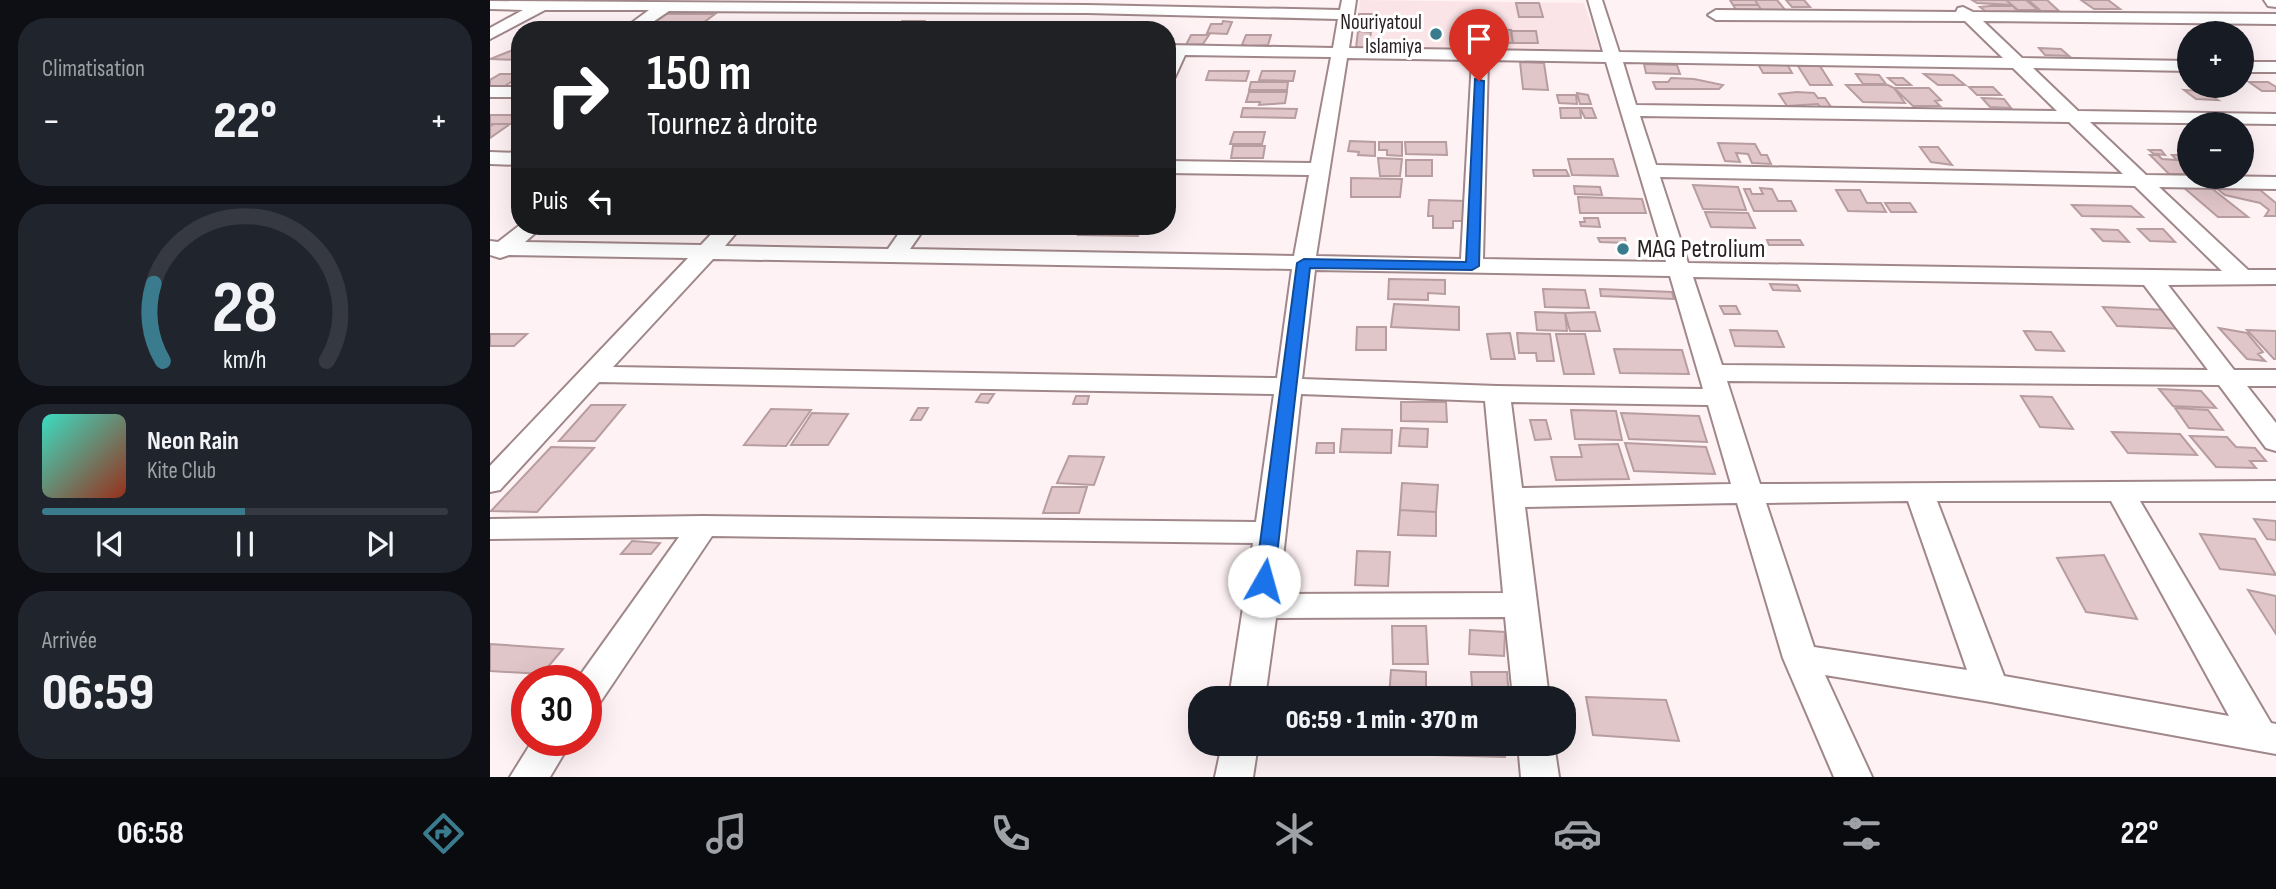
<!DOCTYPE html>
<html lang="fr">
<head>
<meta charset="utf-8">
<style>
  :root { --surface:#171b24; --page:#20242c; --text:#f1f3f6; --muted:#9ea1a6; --line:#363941; --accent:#3a7b8e }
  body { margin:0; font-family:"Sofia Sans Condensed",sans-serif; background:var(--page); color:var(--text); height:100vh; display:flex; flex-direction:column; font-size:26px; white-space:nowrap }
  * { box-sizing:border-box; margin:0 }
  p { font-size:23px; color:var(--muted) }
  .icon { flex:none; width:38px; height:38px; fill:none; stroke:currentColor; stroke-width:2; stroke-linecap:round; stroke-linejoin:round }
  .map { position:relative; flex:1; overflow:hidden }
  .panel { display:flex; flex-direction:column; gap:18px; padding:18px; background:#0d0f14; width:490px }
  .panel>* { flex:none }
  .hud { position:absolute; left:21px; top:21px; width:665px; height:214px; border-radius:28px; box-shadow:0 7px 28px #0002; background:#202124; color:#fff; overflow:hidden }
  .controls { position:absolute; left:1687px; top:21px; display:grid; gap:14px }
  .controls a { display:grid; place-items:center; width:77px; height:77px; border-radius:50%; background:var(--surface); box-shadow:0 7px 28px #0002; font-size:35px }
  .speed { position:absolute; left:21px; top:665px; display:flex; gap:14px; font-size:35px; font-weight:700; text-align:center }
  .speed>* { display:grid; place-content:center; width:91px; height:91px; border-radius:50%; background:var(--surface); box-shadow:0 7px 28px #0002; line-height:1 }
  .speed .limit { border:10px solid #d22; background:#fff; color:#111 }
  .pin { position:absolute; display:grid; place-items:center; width:60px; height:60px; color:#fff; margin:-72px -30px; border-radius:50% 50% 50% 0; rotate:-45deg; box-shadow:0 0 7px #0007 }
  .pin .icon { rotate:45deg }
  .me { position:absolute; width:77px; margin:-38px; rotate:7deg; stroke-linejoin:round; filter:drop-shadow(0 0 5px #0008) }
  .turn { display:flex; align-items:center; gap:24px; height:147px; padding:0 21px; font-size:32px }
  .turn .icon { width:91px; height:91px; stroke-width:2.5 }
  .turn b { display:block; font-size:49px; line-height:60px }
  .then { display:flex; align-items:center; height:66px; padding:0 21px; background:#0003; gap:14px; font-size:26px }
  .big { font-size:52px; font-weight:800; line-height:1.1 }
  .panel .card { flex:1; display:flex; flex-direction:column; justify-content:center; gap:10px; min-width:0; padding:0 24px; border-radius:28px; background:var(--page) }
  .panel .dial { align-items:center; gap:0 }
  .dial svg { height:182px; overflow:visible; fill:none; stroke:var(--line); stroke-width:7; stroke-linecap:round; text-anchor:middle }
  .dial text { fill:var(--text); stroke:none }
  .song { display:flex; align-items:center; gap:21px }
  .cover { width:84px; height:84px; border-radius:10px; background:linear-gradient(135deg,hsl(170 70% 55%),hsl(10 70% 35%)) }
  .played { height:7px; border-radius:4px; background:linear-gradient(90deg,var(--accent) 50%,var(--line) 50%) }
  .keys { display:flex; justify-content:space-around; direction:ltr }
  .heat { display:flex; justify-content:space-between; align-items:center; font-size:38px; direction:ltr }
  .trip { position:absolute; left:698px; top:686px; width:388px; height:70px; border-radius:28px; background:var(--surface); box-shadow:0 7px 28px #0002; font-weight:800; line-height:70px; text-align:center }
  .tab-bar { display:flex; height:112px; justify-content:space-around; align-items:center; background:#090b0e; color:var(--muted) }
  .tab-bar .icon { width:49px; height:49px }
  .tab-bar .current { color:var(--accent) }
  .tab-bar b { font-size:32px; color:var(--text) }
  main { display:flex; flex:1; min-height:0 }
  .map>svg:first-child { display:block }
</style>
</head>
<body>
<main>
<section class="panel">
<div class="card"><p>Climatisation</p>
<div class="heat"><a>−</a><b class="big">22°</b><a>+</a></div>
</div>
<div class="card dial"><svg viewBox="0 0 100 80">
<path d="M14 69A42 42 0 1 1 86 69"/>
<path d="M14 69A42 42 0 0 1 10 35" stroke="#3a7b8e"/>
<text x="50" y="56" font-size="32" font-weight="700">28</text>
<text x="50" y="72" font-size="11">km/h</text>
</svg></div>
<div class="card">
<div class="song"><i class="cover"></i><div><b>Neon Rain</b><p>Kite Club</p></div></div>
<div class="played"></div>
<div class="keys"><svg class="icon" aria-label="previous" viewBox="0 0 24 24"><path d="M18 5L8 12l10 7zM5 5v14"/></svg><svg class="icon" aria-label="pause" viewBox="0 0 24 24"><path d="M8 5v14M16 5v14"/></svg><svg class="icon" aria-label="next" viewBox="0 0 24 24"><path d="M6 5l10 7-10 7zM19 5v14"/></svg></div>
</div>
<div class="card"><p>Arrivée</p><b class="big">06:59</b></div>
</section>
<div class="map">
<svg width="1786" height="777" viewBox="0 0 1786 777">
  <rect width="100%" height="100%" fill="#fef2f4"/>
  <path fill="#fbe4e7" d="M870,0l224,3 17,50 -247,-3z"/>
  <path fill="#e1c6c9" stroke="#b89da0" stroke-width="2" d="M1240,0h25l3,5h-25z
    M1265,0h22l9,11h-24z
    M1296,0h18l6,7h-18z
    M1482,0h34l6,5 -35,-2z
    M1516,0h20l12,10h-20z
    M1538,0h19l12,11h-18z
    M1591,0h27l12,9h-26z
    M1026,3h23l4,14h-24z
    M1243,5h25l4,6h-25z
    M1500,6h23l7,8 -32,-1 -8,-6z
    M176,14h49l-12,9h-50z
    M869,14h13l-1,16h-13z
    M412,21h22l-9,9h-22z
    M733,21l9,1 -5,12 -20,-1 4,-9h11z
    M55,24h33l-9,6h-34z
    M457,24l40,1 -4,5h-41z
    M181,25h28l-6,5h-29z
    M1000,29l21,1 2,13 -21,-1z
    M868,31l13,1 -3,17h-12z
    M1021,31h25l2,12h-25z
    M701,35h18l-6,9 -17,1z
    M756,35h25l-3,10 -19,1 -7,-1z
    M887,45h39v5h-39z
    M1549,48l22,1 8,7 -24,-1z
    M23,50l7,1v9l-30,-1z
    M1030,62l24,1 4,27 -25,-1z
    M1154,64l33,1 3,9 -34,-1z
    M1268,64h29l5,9h-29z
    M1308,66h22l12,19h-22z
    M719,71h40l-3,10 -40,-1z
    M772,71h33l-2,10 -34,-1z
    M10,74h20v2l-15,10h-15v-6z
    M1366,74l23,1 7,9h-23z
    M1434,74l29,1 12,10h-27z
    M1181,78l23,1 29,6 -4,4h-63l-3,-7h15z
    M1398,78h15l8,7h-15z
    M761,82h37l-1,8h-38z
    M1759,82h19l8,5v4h-14z
    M1356,85h42l6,3 11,15 -42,-1z
    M1479,87h24l8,8h-24z
    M1404,88h35l12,12 -6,1 5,5h-27z
    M1694,90l20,1 14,9 -22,-1z
    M759,92h38l-2,11 -26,2 1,-3h-14z
    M1307,92l17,1 4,5h7l6,9h-11l-2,-3 -31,2 -8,-12z
    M1087,93l11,2 3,9h-11z
    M1067,95h19l1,9 -18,-1z
    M1492,98l22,1 7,9 -21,-1z
    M753,108l54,1 -2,9 -54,-1z
    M1070,108h20l1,10h-20z
    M1090,108h12l4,10h-11z
    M0,115h30v4l-7,5h-23z
    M4,124h16l-20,14v-12z
    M744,132h31l-3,12h-32z
    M860,141l25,1v14l-17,-1 1,-3 -11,-1z
    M889,142h23v14l-15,-1v-5h-8z
    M915,142h41l1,13 -41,-1z
    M1228,143l37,1 6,11h6l4,9 -19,-1 -4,-9 -12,-1 4,9 -15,-1z
    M743,146h32l-2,12h-32z
    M1430,147h18l14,18 -21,-3z
    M1659,150h12l4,5 -8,-1 5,5 15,1 -5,-5h14l3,10h-4l4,1v8h-20l-19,-19h5z
    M888,158l24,1 -2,17h-20z
    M1078,159h45l5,17 -46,-1z
    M916,160h26v16h-26z
    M1043,170h33l3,6h-35z
    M861,178l51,1 -2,18h-49z
    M1203,185l45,2 8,23 -43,-1z
    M1084,186l26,1 2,8 -27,-1z
    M1692,186l28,1 38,30h-30z
    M1270,188l12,1 6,12h13l5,10h-42l-10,-22h6l2,5h11z
    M1726,188l44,2 16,13v13h-11l4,-6 -9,-7 -35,-8z
    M1346,190h24l7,13h14l5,9 -38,-1z
    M1088,197l64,2 4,14h-66z
    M939,200l37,1 1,20h-14v7h-20v-12h-5z
    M1395,203h25l6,9h-25z
    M1582,205l59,1 12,11 -61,-1z
    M1215,212l43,1 7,15 -44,-1z
    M1094,218h14l2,9 -19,-1 -1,-4h5z
    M591,227l60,1 -3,8 -60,-1z
    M1602,229l26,1 11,12 -26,-1z
    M1648,229h25l12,13 -25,-1z
    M1108,238h27l1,5 -26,-1z
    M1277,240h33l3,5h-34z
    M899,279l56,1v14l-17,-1v7l-40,-1z
    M1280,284l27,1 3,6 -27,-1z
    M1053,289l42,1 4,18 -44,-1z
    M1110,289l72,3 2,7 -73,-3z
    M904,304l65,3v23l-68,-3z
    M1230,306h16l4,8h-16z
    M1613,307l65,3 16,19 -67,-3z
    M1045,312l30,1 2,18 -30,-1z
    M1105,312l5,19h-30l-5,-18z
    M867,327h29v23h-30z
    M1729,328l28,5 16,19 -5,2 7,7 -18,-2z
    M1240,330l47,1 7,16 -49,-1z
    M1757,330l29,1v28h-2z
    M1534,331l27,1 13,19 -28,-1z
    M1020,333l5,26h-24l-4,-25z
    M1027,333l33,1 4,27h-17l-1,-8h-17z
    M0,334h37l-13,12h-24z
    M1066,334h29l9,40h-30z
    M1124,349l68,1 7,24 -69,-1z
    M1669,389l42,2 15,17 -43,-2z
    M491,394h13l-6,9 -12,-1z
    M586,396h13l-2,8h-14z
    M1531,396l31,1 21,32 -33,-2z
    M911,402h45l1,20 -46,-1z
    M101,405h34l-30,36h-36z
    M428,408h10l-7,12h-10z
    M1685,408l33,2 15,20 -34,-2z
    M281,409l40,1 -25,36 -42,-1z
    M1081,410l45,1 6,29 -47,-1z
    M322,413l36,1 -20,31h-37z
    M1131,413l78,3 8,26 -78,-3z
    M1040,420h16l5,19 -16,1z
    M911,428l27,1 -1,18 -28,-1z
    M852,429l50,1 -1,23 -51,-1z
    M1622,432l68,2 17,21 -69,-2z
    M1700,436l37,1 9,10 19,1 11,13h-16l6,7 -40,-1z
    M827,443h17v10h-18z
    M1135,443l81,4 9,27 -81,-3z
    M1128,444l11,35 -73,1 -5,-23h31l-3,-12z
    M61,447l43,1 -57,64 -46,-1z
    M579,456l35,1 -10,28 -37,-2z
    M912,483l36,2 -2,27 -36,-2z
    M562,487h35l-8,26h-36z
    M910,510l36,2v24l-38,-1z
    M1764,519l22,2v19l-9,-1z
    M1710,534l55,5 21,36 -56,-6z
    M142,541l28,2 -9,11h-30z
    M867,551l33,1 -2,34 -33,-1z
    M1614,555l33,64 -51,-7 -29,-54z
    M1758,590l28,6v38z
    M902,626h34l2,38h-35z
    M980,630l35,2 -1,24 -35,-2z
    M0,644l73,5 -21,25 -52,-3z
    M901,670l35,2v26h-37z
    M981,672h36l2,26h-36z
    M1096,697l80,3 13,41 -86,-6z
    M906,744h111l-2,13 -107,-3z"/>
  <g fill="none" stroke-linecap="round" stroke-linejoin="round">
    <defs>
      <path id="street" d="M852,0h14l-7,48 254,4 -15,-52h14l17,52 384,6 -38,-37 -249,-1 -8,-5 8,-5 240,2 2,-4 5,-1 10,5 303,2v10l-293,-3 39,37 167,3v10l-156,-3 45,43 198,3v10l-186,-2 56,53 130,2v12l-117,-2 89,83h28v14l-108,1 66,85h42v16h-29l29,37v28l-10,-3 -47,-63 -492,-4 33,103 516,-3v20h-136l131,222 5,1v30l-285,-52 -166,-27 47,102h-38l-51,-119 -46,-155 -212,4 24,191h-36l-8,-81 -229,1 -11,80h-36l24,-155 -541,-7 -113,168 -13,4v-27h-10l103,-144 -189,2v-20l213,-3 553,6 18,-128 -675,-12 -99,108 -10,2v-26l198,-208 -179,-3 -9,3 -10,-3v-14l8,1 22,-17 23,1 -18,16 176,3 18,-19h23l-17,20 163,3 16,-23h22l-16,23 384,7 15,-81 -142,-2v-12l144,2 20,-106 -146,-2 -10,22 -8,5v-37l166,3 5,-29 -251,-6 -418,-2 -28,19h-19l27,-20h-104l-55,29v-11l33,-18 -33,-1v-8l597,4 253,5zM857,58l125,2 -11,199 -145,-3zM998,60l118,2 60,200 -183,-3zM1133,62l390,6 44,43 -421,-6zM1150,116l429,6 54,52 -467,-9zM1170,177l475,9 87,85 -534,-8zM223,259l579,10 -15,109 -664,-11zM825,270l355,6 33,113 -206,-3 -195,-7zM1203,277l451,8 64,85 -486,-5zM811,394l184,7 18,192 -224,1zM1021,402l197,3 23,79 -209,4zM1418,501l59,169 -153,-23 -48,-144zM1447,501h174l118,215 -225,-40z
        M1752,62h34v10h-34z
        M0,87h30v10h-30z
        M0,152l30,1v12l-30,-1z
        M43,740h39l-22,37h-40z
        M732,744h36l-5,33h-38z
        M1028,744h36l5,33h-38z"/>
      <path id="primary" d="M1774,0h12v7l-8,-1z"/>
    </defs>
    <use href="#street" stroke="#a0878a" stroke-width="4"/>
    <use href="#primary" stroke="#a0878a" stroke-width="4"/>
    <use href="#street" fill="#fff" fill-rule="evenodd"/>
    <use href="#primary" fill="#fff" fill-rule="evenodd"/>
  </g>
  <path fill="#1a73e8" stroke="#114b97" stroke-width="2" d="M985,79l9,2 -5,185 -7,4 -162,-2 -36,313 -3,5h-13l-3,-5 42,-318 7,-4 162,3z"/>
  <g fill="#3a7b8e" stroke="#fff" stroke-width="2.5">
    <circle cx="946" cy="34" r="7"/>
    <circle cx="1133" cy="249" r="7"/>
  </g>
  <g text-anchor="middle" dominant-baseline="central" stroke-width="6" stroke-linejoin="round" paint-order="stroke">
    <g font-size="21" fill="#291f20" stroke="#fff" text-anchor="end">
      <text x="932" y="22">Nouriyatoul<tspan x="932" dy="24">Islamiya</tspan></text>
    </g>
    <g font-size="26" fill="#291f20" stroke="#fff" text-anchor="start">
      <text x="1147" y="249">MAG Petrolium</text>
    </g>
  </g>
</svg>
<div class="controls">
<a>+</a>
<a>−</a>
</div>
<div class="speed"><div class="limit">30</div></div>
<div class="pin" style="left:989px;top:81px;background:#d93025"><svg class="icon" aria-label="arrive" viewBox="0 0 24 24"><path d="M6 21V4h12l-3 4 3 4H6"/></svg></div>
<svg class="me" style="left:774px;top:581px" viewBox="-20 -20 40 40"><circle r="19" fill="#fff"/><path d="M0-13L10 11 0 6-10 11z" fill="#1a73e8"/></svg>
<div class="trip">06:59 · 1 min · 370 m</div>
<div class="hud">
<div class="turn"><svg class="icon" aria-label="right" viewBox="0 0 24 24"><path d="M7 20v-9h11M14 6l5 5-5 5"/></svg><div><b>150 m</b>Tournez à droite</div></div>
<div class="then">Puis<svg class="icon" aria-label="left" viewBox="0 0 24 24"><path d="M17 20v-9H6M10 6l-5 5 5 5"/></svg></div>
</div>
</div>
</main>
<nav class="tab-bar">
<b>06:58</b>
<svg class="icon current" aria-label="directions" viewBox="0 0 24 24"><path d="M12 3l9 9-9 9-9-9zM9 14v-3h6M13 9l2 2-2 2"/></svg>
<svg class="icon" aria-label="music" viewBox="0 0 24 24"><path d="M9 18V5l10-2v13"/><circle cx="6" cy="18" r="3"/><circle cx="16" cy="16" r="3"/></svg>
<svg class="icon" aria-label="phone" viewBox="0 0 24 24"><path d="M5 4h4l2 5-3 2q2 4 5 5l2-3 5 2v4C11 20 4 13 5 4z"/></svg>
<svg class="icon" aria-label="climate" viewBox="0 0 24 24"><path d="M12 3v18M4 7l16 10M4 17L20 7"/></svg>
<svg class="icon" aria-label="car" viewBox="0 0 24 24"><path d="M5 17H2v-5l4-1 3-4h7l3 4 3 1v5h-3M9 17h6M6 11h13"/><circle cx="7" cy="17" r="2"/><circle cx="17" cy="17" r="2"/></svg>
<svg class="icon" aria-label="filters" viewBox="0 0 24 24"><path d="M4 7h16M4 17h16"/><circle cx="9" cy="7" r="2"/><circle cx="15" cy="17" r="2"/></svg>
<b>22°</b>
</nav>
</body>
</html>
